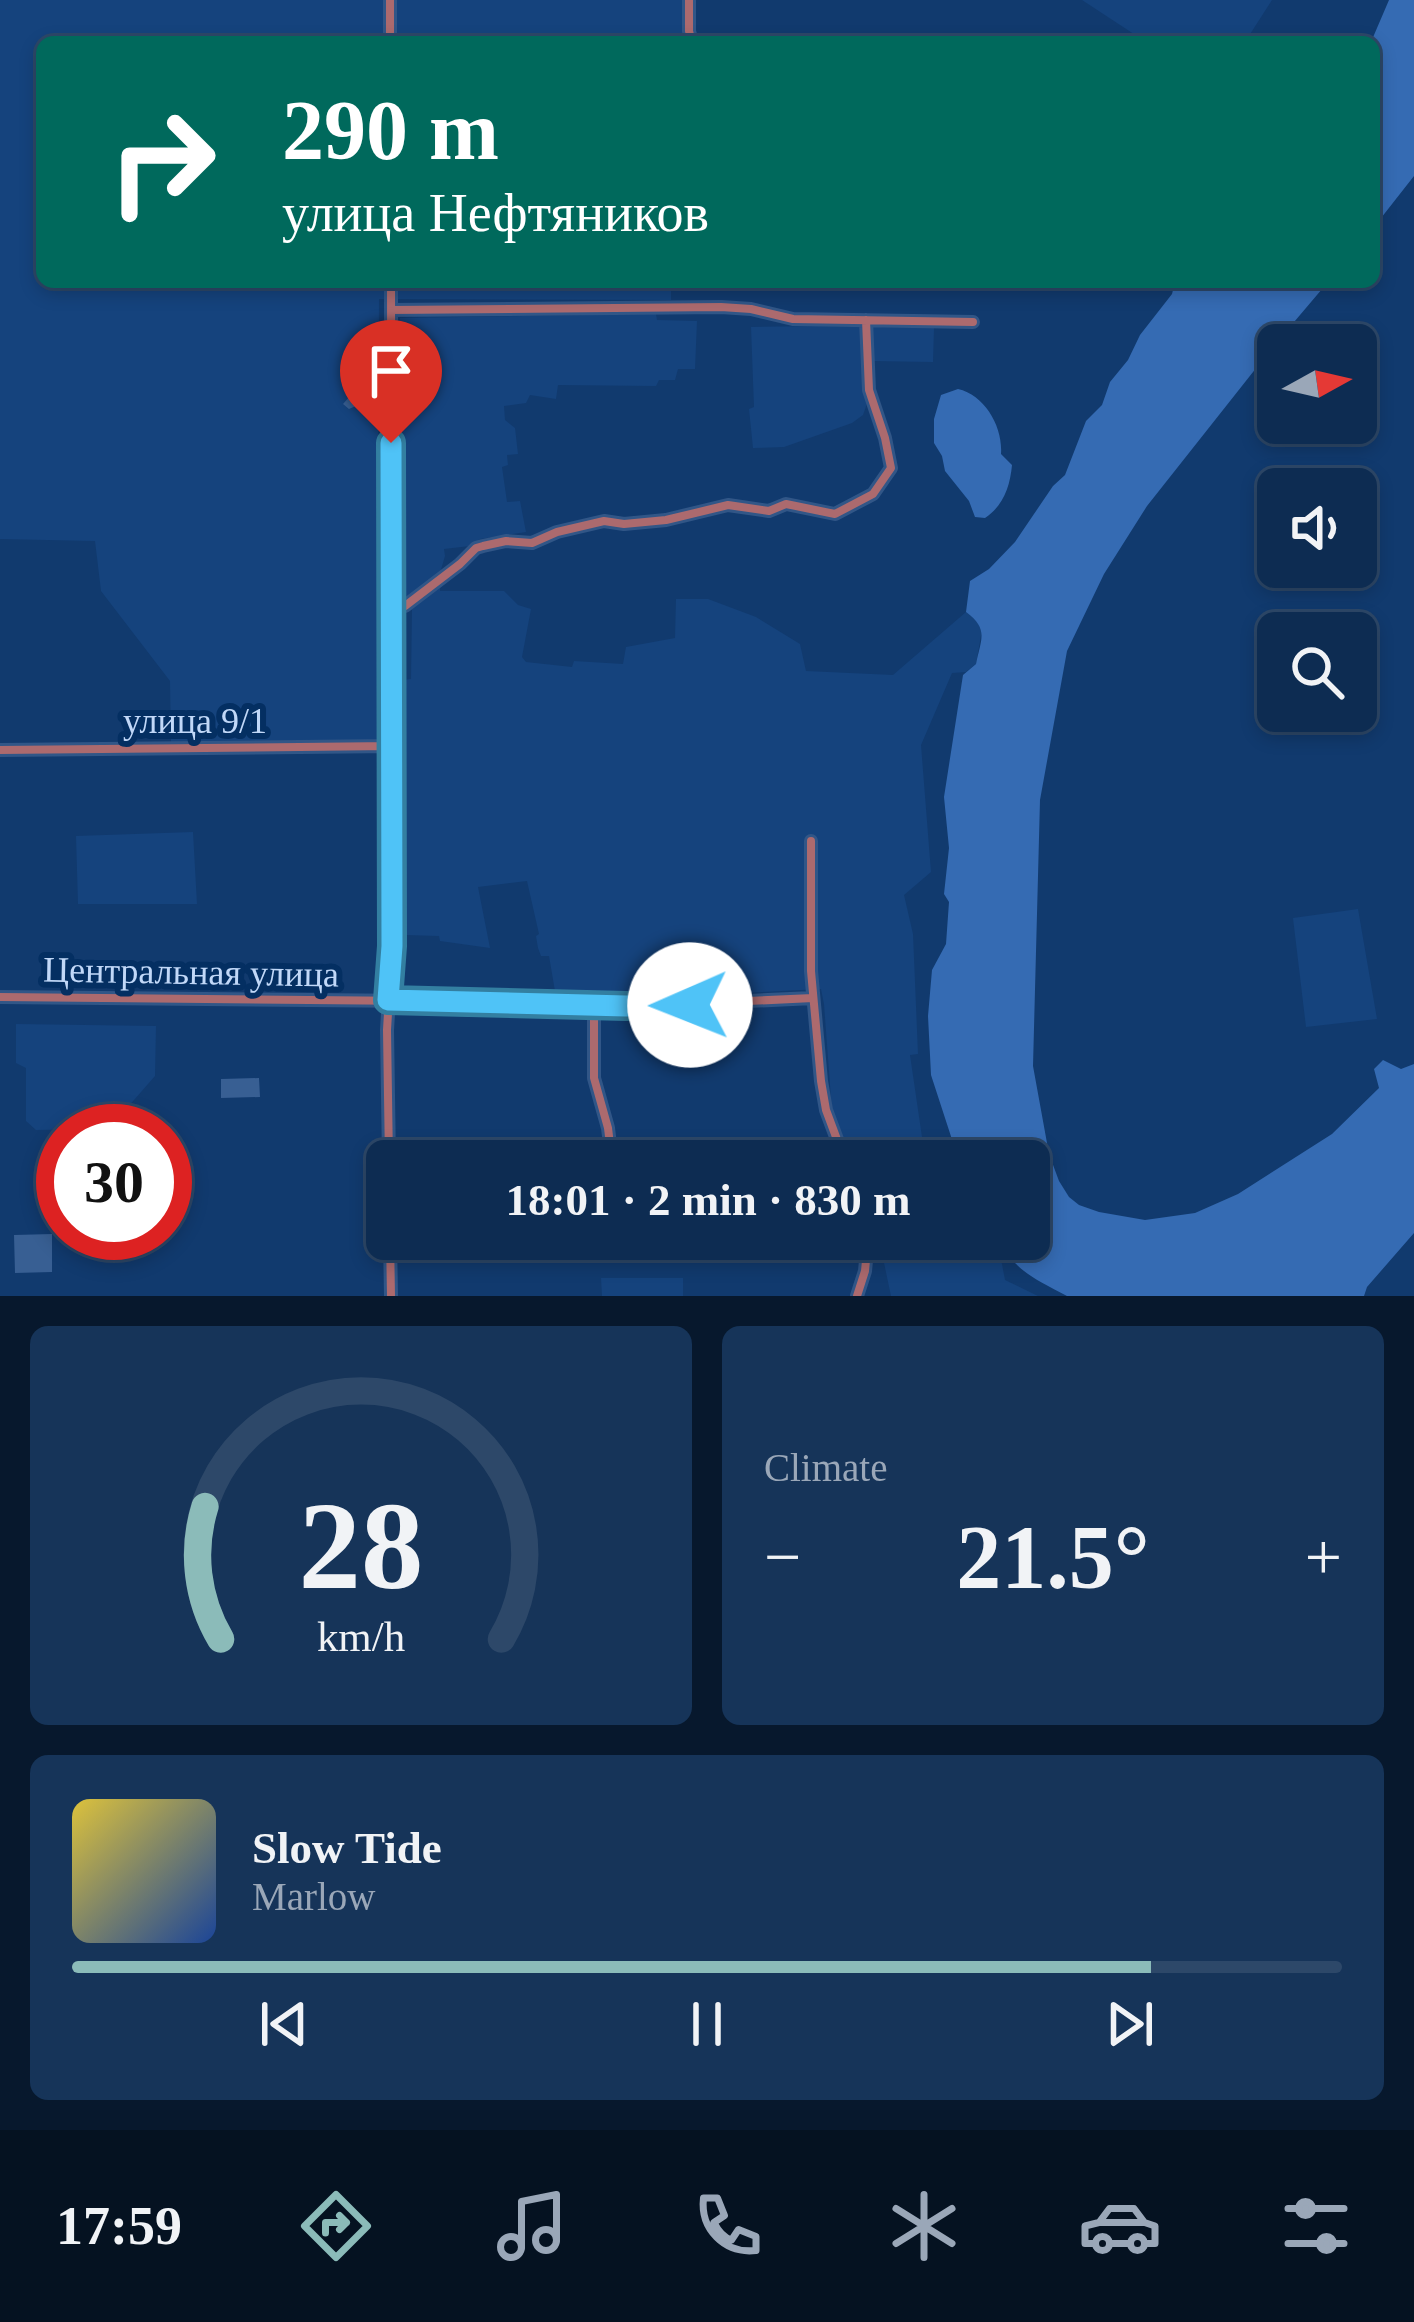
<!DOCTYPE html>
<html lang="en">
<head>
<meta charset="utf-8">
<style>
  :root { --surface:#0d2c52; --page:#163459; --text:#f1f3f6; --muted:#9aa7b8; --line:#2d4869; --accent:#8bbbb9 }
  body { margin:0; font-family:Georgia,serif; background:var(--page); color:var(--text); height:100vh; display:flex; flex-direction:column; font-size:45px; white-space:nowrap }
  * { box-sizing:border-box; margin:0 }
  p { font-size:39px; color:var(--muted) }
  .icon { flex:none; width:66px; height:66px; fill:none; stroke:currentColor; stroke-width:2; stroke-linecap:round; stroke-linejoin:round }
  .map { position:relative; height:1296px; overflow:hidden }
  .panel { display:flex; flex-direction:column; gap:30px; padding:30px; background:#07182d; flex:1 }
  .panel>* { flex:none }
  .top-card { position:absolute; left:36px; top:36px; width:1344px; height:252px; border-radius:18px; box-shadow:0 6px 18px #0003,0 0 0 3px var(--line); background:#00695c; color:#fff; overflow:hidden }
  .needle { width:78px; rotate:82deg }
  .fabs { position:absolute; left:1257px; top:324px; display:grid; gap:24px }
  .fabs a { display:grid; place-items:center; width:120px; height:120px; border-radius:18px; background:var(--surface); box-shadow:0 6px 18px #0003,0 0 0 3px var(--line); font-size:60px }
  .speed { position:absolute; left:36px; top:1104px; display:flex; gap:24px; font-size:60px; font-weight:700; text-align:center }
  .speed>* { display:grid; place-content:center; width:156px; height:156px; border-radius:50%; background:var(--surface); box-shadow:0 6px 18px #0003,0 0 0 3px var(--line); line-height:1 }
  .speed .limit { border:18px solid #d22; background:#fff; color:#111 }
  .pin { position:absolute; display:grid; place-items:center; width:102px; height:102px; color:#fff; margin:-123px -51px; border-radius:50% 50% 50% 0; rotate:-45deg; box-shadow:0 0 12px #0007 }
  .pin .icon { rotate:45deg }
  .me { position:absolute; width:132px; margin:-66px; rotate:269deg; stroke-linejoin:round; filter:drop-shadow(0 0 9px #0008) }
  .turn { display:flex; align-items:center; gap:42px; height:252px; padding:0 48px; font-size:54px }
  .turn .icon { width:156px; height:156px; stroke-width:2.5 }
  .turn b { display:block; font-size:84px; line-height:102px }
  .big { font-size:90px; font-weight:600; line-height:1.1 }
  .panel .card { flex:1; display:flex; flex-direction:column; justify-content:center; gap:18px; min-width:0; padding:0 42px; border-radius:18px; background:var(--page) }
  .panel .dial { align-items:center; gap:0 }
  .dial svg { height:312px; overflow:visible; fill:none; stroke:var(--line); stroke-width:7; stroke-linecap:round; text-anchor:middle }
  .dial text { fill:var(--text); stroke:none }
  .song { display:flex; align-items:center; gap:36px }
  .cover { width:144px; height:144px; border-radius:18px; background:linear-gradient(135deg,hsl(50 70% 55%),hsl(220 70% 35%)) }
  .played { height:12px; border-radius:6px; background:linear-gradient(90deg,var(--accent) 85%,var(--line) 85%) }
  .keys { display:flex; justify-content:space-around; direction:ltr }
  .heat { display:flex; justify-content:space-between; align-items:center; font-size:66px; direction:ltr }
  .panel .tiles { flex:1; display:grid; gap:30px; grid-template-columns:1fr 1fr }
  .card:last-child { grid-column:span 2 }
  .trip { position:absolute; left:366px; top:1140px; width:684px; height:120px; border-radius:18px; background:var(--surface); box-shadow:0 6px 18px #0003,0 0 0 3px var(--line); font-weight:600; line-height:120px; text-align:center }
  .tab-bar { display:flex; height:192px; justify-content:space-around; align-items:center; background:#051221; color:var(--muted) }
  .tab-bar .icon { width:84px; height:84px }
  .tab-bar .selected { color:var(--accent) }
  .tab-bar b { font-size:54px; color:var(--text) }
  .map>svg:first-child { display:block }
</style>
</head>
<body>
<div class="map">
<svg width="1414" height="1296" viewBox="0 0 1414 1296">
  <rect width="100%" height="100%" fill="#113a6e"/>
  <path fill="#15437d" d="M0,0h683v42h-641v240h629v18l-292,-1 -2,442 -206,2 -1,-62 -69,-90 -6,-50 -95,-2z
    M1082,0h190l-27,42h-99z
    M656,314l1,6 40,1 -2,48h-17l-3,11h-16l-3,6 -98,-1 -2,14 -26,-4 -4,8 -22,3 1,14 10,8 3,26 -11,1 1,10 -6,2 5,35 13,-1 6,31 -46,7 -10,7 -26,3 1,7 -5,17v18h64l14,14 13,4 -9,48 4,5 46,5 2,-6 49,3 3,-17 49,-9 1,-39h32l48,18 44,27 6,27 87,4 73,-63 14,11 2,7 -6,34 -10,8 -14,1 -31,72 10,127 -27,23 9,39 5,120 -8,1 12,82 15,2 13,22h-99l-19,-49 -8,-108 -3,-15 -175,9 -90,-1 -7,-41h-8l-3,-8 -2,-12 3,-2 -12,-53 -49,6 12,61 -50,-7 -1,-5 -34,-1 -2,-255 8,-1 1,-70 -11,-11 -1,-280z
    M818,326l116,2 -1,34 -61,-1 1,25 -10,29 -11,8 -68,24 -31,1 -4,-39 5,-2 -3,-80z
    M193,832l4,72h-119l-2,-68z
    M1358,909l19,110 -71,8 -13,-109z
    M16,1024l140,2 -1,50 -35,40 -25,1 -8,12 -51,1 -10,-9v-53l-10,-5z
    M879,1239h112l11,25 3,16 33,16h-147z
    M601,1278h82v18h-81z"/>
  <path fill="#385f93" d="M370,347l2,11 6,10 -7,9 2,6 -15,22 -9,4 -6,-5 7,-8 -1,-33 4,2 7,-8 8,-1z
    M259,1078l1,19 -39,1v-19z
    M52,1234v38l-37,1 -1,-38z"/>
  <path fill="#356bb3" d="M1389,0h25v176l-40,51v-185h-3z
    M1175,282h153l-56,66 -125,158 -43,68 -37,77 -27,149 -7,266 16,88 10,27 10,16 10,8 20,7 46,8 50,-7 43,-19 94,-60 47,-46 -5,-19 9,-9 18,9 13,-5v169l-47,54 -3,9h-297c-32,-17 -51,-24 -69,-57h31v-78h-70l-28,-86 -3,-59 4,-46 14,-26 3,-42 -5,-8 5,-46 -5,-51 19,-122 13,-11c5,-25 13,-35 -10,-52l4,-31 19,-12 26,-27 38,-56 12,-11 21,-54 16,-16 8,-23 18,-22 12,-25 32,-41z
    M958,389c27,6 45,38 43,65l11,11c-2,22 -9,41 -27,53l-10,-1 -6,-16 -24,-30 -3,-15 -8,-13v-24l7,-24z"/>
  <g fill="none" stroke-linecap="round" stroke-linejoin="round">
    <defs>
      <path id="minor" d="M390,0v42
        M689,0v31l3,11
        M391,310l330,-3 30,2 42,10 180,3
        M390,609l15,-3 55,-42 16,-16 7,-2 23,-5 26,2 25,-11 47,-11 20,3 42,-4 62,-15 41,6 17,-7 49,10 38,-20 18,-26 -6,-30 -16,-48 -3,-70
        M0,750l391,-4
        M811,841v130l10,110 5,29 19,51
        M0,997l418,4 223,5 172,-8
        M594,1005v73l14,50 4,33
        M389,1161l-2,-131 5,-84 -1,-664
        M390,1239l1,57
        M525,1239h31
        M619,1239l11,5 36,5 48,1 25,-5 55,6 74,2
        M391,1254l35,-1 25,-14
        M857,1296l8,-25 3,-32"/>
    </defs>
    <use href="#minor" stroke="#315687" stroke-width="14"/>
    <use href="#minor" stroke="#ac6a6e" stroke-width="8"/>
  </g>
  <g fill="none" stroke-linecap="round" stroke-linejoin="round">
    <defs>
      <path id="route" d="M391,443l1,503 -4,54 238,6 64,-1"/>
    </defs>
    <use href="#route" stroke="#337fa1" stroke-width="30"/>
    <use href="#route" stroke="#4fc3f7" stroke-width="21"/>
  </g>
  <g text-anchor="middle" dominant-baseline="central" stroke-width="12" stroke-linejoin="round" paint-order="stroke">
    <g font-size="36" fill="#c1d8f8" stroke="#042f62">
      <text x="195" y="721">улица 9/1</text>
      <text transform="translate(191 972) rotate(1)">Центральная улица</text>
    </g>
  </g>
</svg>
<div class="fabs">
<a><svg class="needle" viewBox="-14 -14 28 28"><path d="M0-13l5 13h-10z" fill="#e53935"/><path d="M0 13l5-13h-10z" fill="#9aa7b8"/></svg></a>
<a><svg class="icon" aria-label="sound" viewBox="0 0 24 24"><path d="M4 9h4l5-4v14l-5-4H4zM17 9q2 3 0 6"/></svg></a>
<a><svg class="icon" aria-label="search" viewBox="0 0 24 24"><circle cx="10" cy="10" r="6"/><path d="M15 15l6 6"/></svg></a>
</div>
<div class="speed"><div class="limit">30</div></div>
<div class="pin" style="left:391px;top:443px;background:#d93025"><svg class="icon" aria-label="arrive" viewBox="0 0 24 24"><path d="M6 21V4h12l-3 4 3 4H6"/></svg></div>
<svg class="me" style="left:690px;top:1005px" viewBox="-20 -20 40 40"><circle r="19" fill="#fff"/><path d="M0-13L10 11 0 6-10 11z" fill="#4fc3f7"/></svg>
<div class="trip">18:01 · 2 min · 830 m</div>
<div class="top-card">
<div class="turn"><svg class="icon" aria-label="right" viewBox="0 0 24 24"><path d="M7 20v-9h11M14 6l5 5-5 5"/></svg><div><b>290 m</b>улица Нефтяников</div></div>
</div>
</div>
<section class="panel">
<div class="tiles">
<div class="card dial"><svg viewBox="0 0 100 80">
<path d="M14 69A42 42 0 1 1 86 69"/>
<path d="M14 69A42 42 0 0 1 10 35" stroke="#8bbbb9"/>
<text x="50" y="56" font-size="32" font-weight="700">28</text>
<text x="50" y="72" font-size="11">km/h</text>
</svg></div>
<div class="card"><p>Climate</p>
<div class="heat"><a>−</a><b class="big">21.5°</b><a>+</a></div>
</div>
<div class="card">
<div class="song"><i class="cover"></i><div><b>Slow Tide</b><p>Marlow</p></div></div>
<div class="played"></div>
<div class="keys"><svg class="icon" aria-label="previous" viewBox="0 0 24 24"><path d="M18 5L8 12l10 7zM5 5v14"/></svg><svg class="icon" aria-label="pause" viewBox="0 0 24 24"><path d="M8 5v14M16 5v14"/></svg><svg class="icon" aria-label="next" viewBox="0 0 24 24"><path d="M6 5l10 7-10 7zM19 5v14"/></svg></div>
</div>
</div>
</section>
<nav class="tab-bar">
<b>17:59</b>
<svg class="icon selected" aria-label="directions" viewBox="0 0 24 24"><path d="M12 3l9 9-9 9-9-9zM9 14v-3h6M13 9l2 2-2 2"/></svg>
<svg class="icon" aria-label="music" viewBox="0 0 24 24"><path d="M9 18V5l10-2v13"/><circle cx="6" cy="18" r="3"/><circle cx="16" cy="16" r="3"/></svg>
<svg class="icon" aria-label="phone" viewBox="0 0 24 24"><path d="M5 4h4l2 5-3 2q2 4 5 5l2-3 5 2v4C11 20 4 13 5 4z"/></svg>
<svg class="icon" aria-label="climate" viewBox="0 0 24 24"><path d="M12 3v18M4 7l16 10M4 17L20 7"/></svg>
<svg class="icon" aria-label="car" viewBox="0 0 24 24"><path d="M5 17H2v-5l4-1 3-4h7l3 4 3 1v5h-3M9 17h6M6 11h13"/><circle cx="7" cy="17" r="2"/><circle cx="17" cy="17" r="2"/></svg>
<svg class="icon" aria-label="filters" viewBox="0 0 24 24"><path d="M4 7h16M4 17h16"/><circle cx="9" cy="7" r="2"/><circle cx="15" cy="17" r="2"/></svg>
</nav>
</body>
</html>
